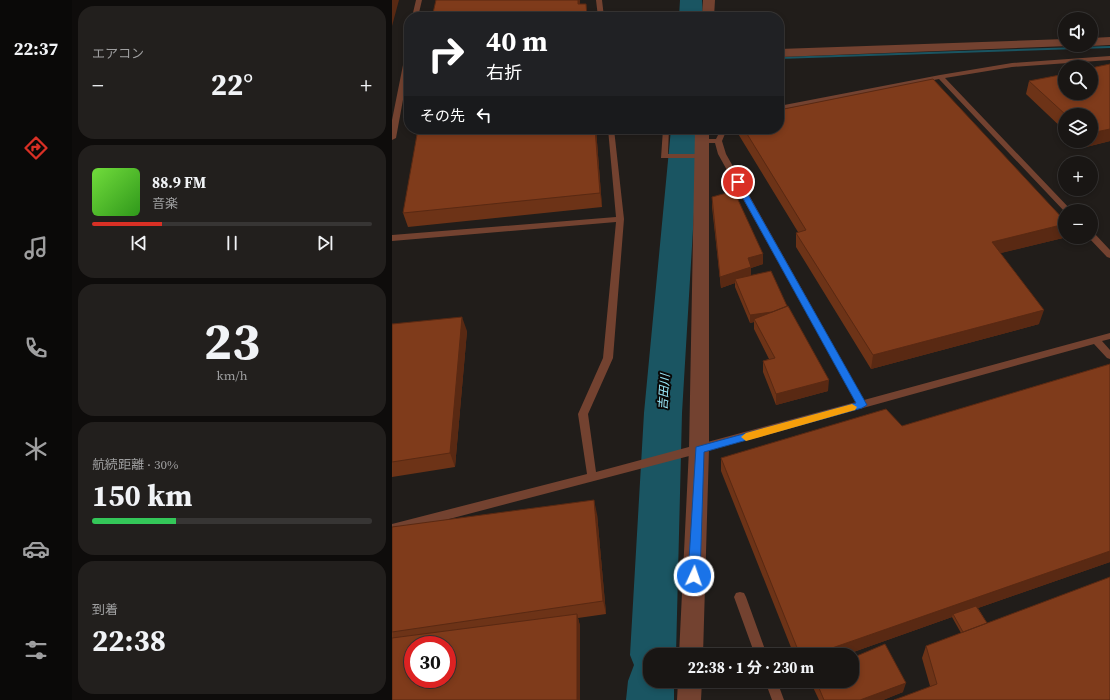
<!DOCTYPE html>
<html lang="ja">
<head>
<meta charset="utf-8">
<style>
  :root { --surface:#191614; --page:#221f1d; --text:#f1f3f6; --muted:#9f9fa0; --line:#373534; --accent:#d93025 }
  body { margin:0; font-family:"Source Serif 4","Noto Sans JP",serif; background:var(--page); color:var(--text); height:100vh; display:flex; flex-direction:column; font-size:15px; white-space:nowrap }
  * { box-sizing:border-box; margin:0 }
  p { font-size:13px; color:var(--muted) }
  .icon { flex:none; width:22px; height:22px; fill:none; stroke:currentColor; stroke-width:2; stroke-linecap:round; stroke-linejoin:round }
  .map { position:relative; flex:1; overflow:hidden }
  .sheet { display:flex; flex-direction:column; gap:6px; padding:6px; background:#0e0c0b; width:320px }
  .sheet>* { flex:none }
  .hud { position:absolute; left:12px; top:12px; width:380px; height:122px; border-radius:16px; box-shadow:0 2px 6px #0003,0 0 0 1px var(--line); background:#202124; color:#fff; overflow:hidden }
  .fabs { position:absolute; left:666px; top:12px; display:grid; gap:8px }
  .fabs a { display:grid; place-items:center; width:40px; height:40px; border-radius:50%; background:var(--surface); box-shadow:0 2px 6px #0003,0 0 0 1px var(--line); font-size:20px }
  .speed { position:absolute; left:12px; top:636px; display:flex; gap:8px; font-size:20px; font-weight:700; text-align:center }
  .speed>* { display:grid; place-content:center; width:52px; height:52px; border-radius:50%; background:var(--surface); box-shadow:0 2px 6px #0003,0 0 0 1px var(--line); line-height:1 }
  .speed .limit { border:6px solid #d22; background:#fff; color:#111 }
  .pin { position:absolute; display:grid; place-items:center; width:34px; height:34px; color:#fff; margin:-17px; border:2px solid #fff; border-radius:50%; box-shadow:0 1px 4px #0007 }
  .me { position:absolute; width:44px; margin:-22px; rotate:3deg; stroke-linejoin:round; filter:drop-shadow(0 0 3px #0008) }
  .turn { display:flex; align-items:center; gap:14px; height:84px; padding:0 16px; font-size:18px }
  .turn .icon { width:52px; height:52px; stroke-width:2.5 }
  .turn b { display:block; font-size:28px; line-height:34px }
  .then { display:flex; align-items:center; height:38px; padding:0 16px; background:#0003; gap:8px; font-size:15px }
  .big { font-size:30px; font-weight:700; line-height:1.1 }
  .sheet .tile { flex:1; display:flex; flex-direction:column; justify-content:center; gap:6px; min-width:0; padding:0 14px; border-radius:16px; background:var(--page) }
  .sheet .dial { align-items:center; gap:0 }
  .dial b { font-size:52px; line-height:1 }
  .song { display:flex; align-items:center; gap:12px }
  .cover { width:48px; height:48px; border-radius:6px; background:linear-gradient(135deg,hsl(100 70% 55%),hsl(110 70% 35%)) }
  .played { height:4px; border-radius:2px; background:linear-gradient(90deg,var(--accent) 25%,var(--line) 25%) }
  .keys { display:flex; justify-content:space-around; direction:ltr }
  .heat { display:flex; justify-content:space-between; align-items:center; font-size:22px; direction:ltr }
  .charge { height:6px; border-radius:3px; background:linear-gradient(90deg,#34c759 30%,var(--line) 0) }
  .trip { position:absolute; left:251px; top:648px; width:216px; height:40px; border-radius:16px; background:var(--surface); box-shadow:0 2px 6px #0003,0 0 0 1px var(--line); font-weight:700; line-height:40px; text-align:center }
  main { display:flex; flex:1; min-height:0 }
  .tab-bar { display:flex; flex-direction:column; width:72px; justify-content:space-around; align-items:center; background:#0a0908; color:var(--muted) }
  .tab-bar .icon { width:28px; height:28px }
  .tab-bar .active { color:var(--accent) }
  .tab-bar b { font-size:18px; color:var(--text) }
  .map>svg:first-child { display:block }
</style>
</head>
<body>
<main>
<nav class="tab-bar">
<b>22:37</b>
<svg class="icon active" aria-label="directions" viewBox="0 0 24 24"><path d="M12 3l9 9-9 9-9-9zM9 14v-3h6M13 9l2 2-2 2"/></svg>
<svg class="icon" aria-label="music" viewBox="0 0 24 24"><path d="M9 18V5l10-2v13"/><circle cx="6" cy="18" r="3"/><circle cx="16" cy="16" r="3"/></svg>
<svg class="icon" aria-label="phone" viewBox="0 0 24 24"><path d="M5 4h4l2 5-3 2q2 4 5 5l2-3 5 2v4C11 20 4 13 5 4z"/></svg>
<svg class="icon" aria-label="climate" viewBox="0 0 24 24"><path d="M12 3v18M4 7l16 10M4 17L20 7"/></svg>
<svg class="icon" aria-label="car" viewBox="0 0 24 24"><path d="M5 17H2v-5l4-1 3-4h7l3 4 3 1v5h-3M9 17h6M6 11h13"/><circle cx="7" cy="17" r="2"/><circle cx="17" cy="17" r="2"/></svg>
<svg class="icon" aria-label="filters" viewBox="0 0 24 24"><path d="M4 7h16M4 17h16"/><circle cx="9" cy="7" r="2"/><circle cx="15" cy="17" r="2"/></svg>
</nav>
<section class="sheet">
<div class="tile"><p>エアコン</p>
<div class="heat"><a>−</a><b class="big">22°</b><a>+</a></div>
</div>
<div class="tile">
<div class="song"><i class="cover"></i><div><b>88.9 FM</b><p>音楽</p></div></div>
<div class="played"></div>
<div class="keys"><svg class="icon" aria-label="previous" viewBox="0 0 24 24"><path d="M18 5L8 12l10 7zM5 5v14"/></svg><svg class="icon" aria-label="pause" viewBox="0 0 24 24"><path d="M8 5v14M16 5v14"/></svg><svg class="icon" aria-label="next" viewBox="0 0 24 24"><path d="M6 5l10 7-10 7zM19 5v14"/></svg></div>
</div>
<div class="tile dial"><b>23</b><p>km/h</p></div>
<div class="tile"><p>航続距離 · 30%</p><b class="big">150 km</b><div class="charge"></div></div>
<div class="tile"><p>到着</p><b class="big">22:38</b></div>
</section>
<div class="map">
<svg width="718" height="700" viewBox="0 0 718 700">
  <rect width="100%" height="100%" fill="#211d1a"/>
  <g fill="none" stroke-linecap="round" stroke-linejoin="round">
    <path fill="#1a5562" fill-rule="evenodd" d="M718,46v2l-331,11v-2z"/>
    <path fill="#1a5562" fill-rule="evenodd" d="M288,0h22l1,17h-24z
      M279,129h28l-17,284 -6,242h-26v26h24v19h-48l2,-19 6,-16 -4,-10 14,-242z"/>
    <path fill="#734230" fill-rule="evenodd" d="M24,0h6l-4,17h-6z
      M204,0h6l2,17h-6z
      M17,48v19l-13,71 -4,2v-20l14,-70z
      M718,56v4l-98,7 -67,11 127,133h-7v1l-126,-133 -160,31v-4l161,-31 72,-12z
      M216,129h6l10,90 -11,139 -25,56 8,58 260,-70 -138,-248 -3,-11h-13l-4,-2 4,-2h14l5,-10h6l-5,12 4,13 138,246 246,-67v6l-8,2 8,9v9l-3,-1 -13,-14 -401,111 -301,79v-10l195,-50 -9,-60 25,-56 13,-136 -224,19v-6l224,-18z
      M271,129h6l-1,25h33l4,2 -4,2h-40z
      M699,232l3,1 16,17v8l-3,-1 -19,-20h3z
      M348,592l4,1 2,4 21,58h-12l-21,-58 2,-4z
      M373,681h12l7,19h-12z"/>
    <path fill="#734230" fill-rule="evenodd" d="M311,0h12l-1,17h-12z
      M718,37v8l-19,1 -3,-1h3v-7z
      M673,39v6l4,1 -290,11v-8z
      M303,129h14v320l-6,206h-24l10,-206z
      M286,681h24l-1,19h-24z"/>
  </g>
  <path fill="#6d3317" d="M188,4l7,13h-153l-1,-4z
    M718,64v77l-28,7 -7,-7h16v-26h-26v16l-39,-37 3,-13 36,-7v19h26v-25z
    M204,129l6,78 -194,20 -5,-14z
    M345,129h42l286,92v11l-2,6 -63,15 39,71 -168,45 -75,-122v-14l2,-1 -61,-100z
    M320,197l51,67 -12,4v8l36,30 41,85 -52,14 -13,-33v-11l6,-2 -15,-30v-7l-4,1 -15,-36v-4l-14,5 -9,-81z
    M0,324l75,7 -12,136 -63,10z
    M718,364v198l-132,46 9,15 123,77 -180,-14 -8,-28 4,-12 35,-13 -9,-16 -107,38h-51l-73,-184v-13l181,-32z
    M205,514l9,100 -28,4 2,8v74h-188v-173z
    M420,681h40l51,11 -20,8h-64l-8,-17z"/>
  <path fill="#592913" d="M0,0h7l-7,26z
    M186,0h2v17l-2,-13z
    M203,129h1l6,78 -2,-14z
    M718,129v12l-28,7 2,-7h7v-8z
    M673,224v8l-2,6 -74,18 3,-14z
    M371,254v10l-12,4v10l-16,1v4l-14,5 -1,-11 28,-19z
    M396,309l-34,10v3l-4,1v-8z
    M652,310l-5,14 -168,45 2,-14z
    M70,317l5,14 -12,136 -5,-14z
    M437,380l-1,11 -52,14v-11z
    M202,500l3,14 9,100 -3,-13z
    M718,551v11l-155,54 -2,-2 -1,3 -107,38h-33z
    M185,614l3,12v74h-3z
    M514,683l-3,9 -20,8h-23z"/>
  <path fill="#7f3b1b" stroke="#592913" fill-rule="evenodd" d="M44,0h142v4h8l1,13h-150v-4h-4z
    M718,64v65l-19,4v-18h-25l-37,-34 36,-7v19h26v-25z
    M541,79l132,142v3l-73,18 52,68 -171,45 -77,-122 10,-3 -62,-101h35v-19z
    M26,129h177l5,64 -197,20z
    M342,191l29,63 -15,4 3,9 -31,10 -8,-80z
    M379,271l16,35 -15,6 -22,3 -15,-36z
    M396,306l41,74 -53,14 -13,-33 12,-3 -21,-39z
    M70,317l-12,136 -58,9v-138z
    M718,364v187l-298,104h-12l-79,-197 165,-49 16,17z
    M202,500l9,101 -211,31v-105z
    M718,577v123h-216l43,-16 -11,-38z
    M584,606l11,17 -24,9 -10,-18z
    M185,614v86h-185v-62zM21,645h34v34h-34z
    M493,644l21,39 -46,17h-36l-8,-19h36v-23z"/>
  <path fill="#1a73e8" stroke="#114b97" d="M343,180l6,2 126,223 -5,3 -158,44 -4,124 -2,3 -4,2 -4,-2 -2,-3 8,-129 160,-44 -122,-221z"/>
  <path fill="#f59e0b" d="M460,404l5,3 -2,3 -109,31 -5,-4 5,-4z"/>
  <g text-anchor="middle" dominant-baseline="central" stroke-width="4" stroke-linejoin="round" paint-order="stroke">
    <g font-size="12" font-style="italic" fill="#9be9fb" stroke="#090807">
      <text transform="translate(272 392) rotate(-86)">吉田川</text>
    </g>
  </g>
</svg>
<div class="fabs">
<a><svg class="icon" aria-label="sound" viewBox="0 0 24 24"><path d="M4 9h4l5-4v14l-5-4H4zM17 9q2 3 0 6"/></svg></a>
<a><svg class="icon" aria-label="search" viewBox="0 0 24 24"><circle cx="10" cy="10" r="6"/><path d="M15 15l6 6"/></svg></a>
<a><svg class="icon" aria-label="layers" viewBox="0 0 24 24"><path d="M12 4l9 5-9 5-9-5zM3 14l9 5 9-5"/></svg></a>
<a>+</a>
<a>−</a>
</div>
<div class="speed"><div class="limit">30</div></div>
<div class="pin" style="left:346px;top:182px;background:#d93025"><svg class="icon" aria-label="arrive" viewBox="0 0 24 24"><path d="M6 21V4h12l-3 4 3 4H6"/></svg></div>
<svg class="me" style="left:302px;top:576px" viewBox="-20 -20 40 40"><circle r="17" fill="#1a73e8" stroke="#fff" stroke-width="3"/><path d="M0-11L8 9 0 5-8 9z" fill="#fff"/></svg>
<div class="trip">22:38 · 1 分 · 230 m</div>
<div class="hud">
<div class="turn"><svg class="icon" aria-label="right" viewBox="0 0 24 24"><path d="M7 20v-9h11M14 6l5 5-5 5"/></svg><div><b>40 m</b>右折</div></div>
<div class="then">その先<svg class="icon" aria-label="left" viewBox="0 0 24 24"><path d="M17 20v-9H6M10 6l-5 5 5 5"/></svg></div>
</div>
</div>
</main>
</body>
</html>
